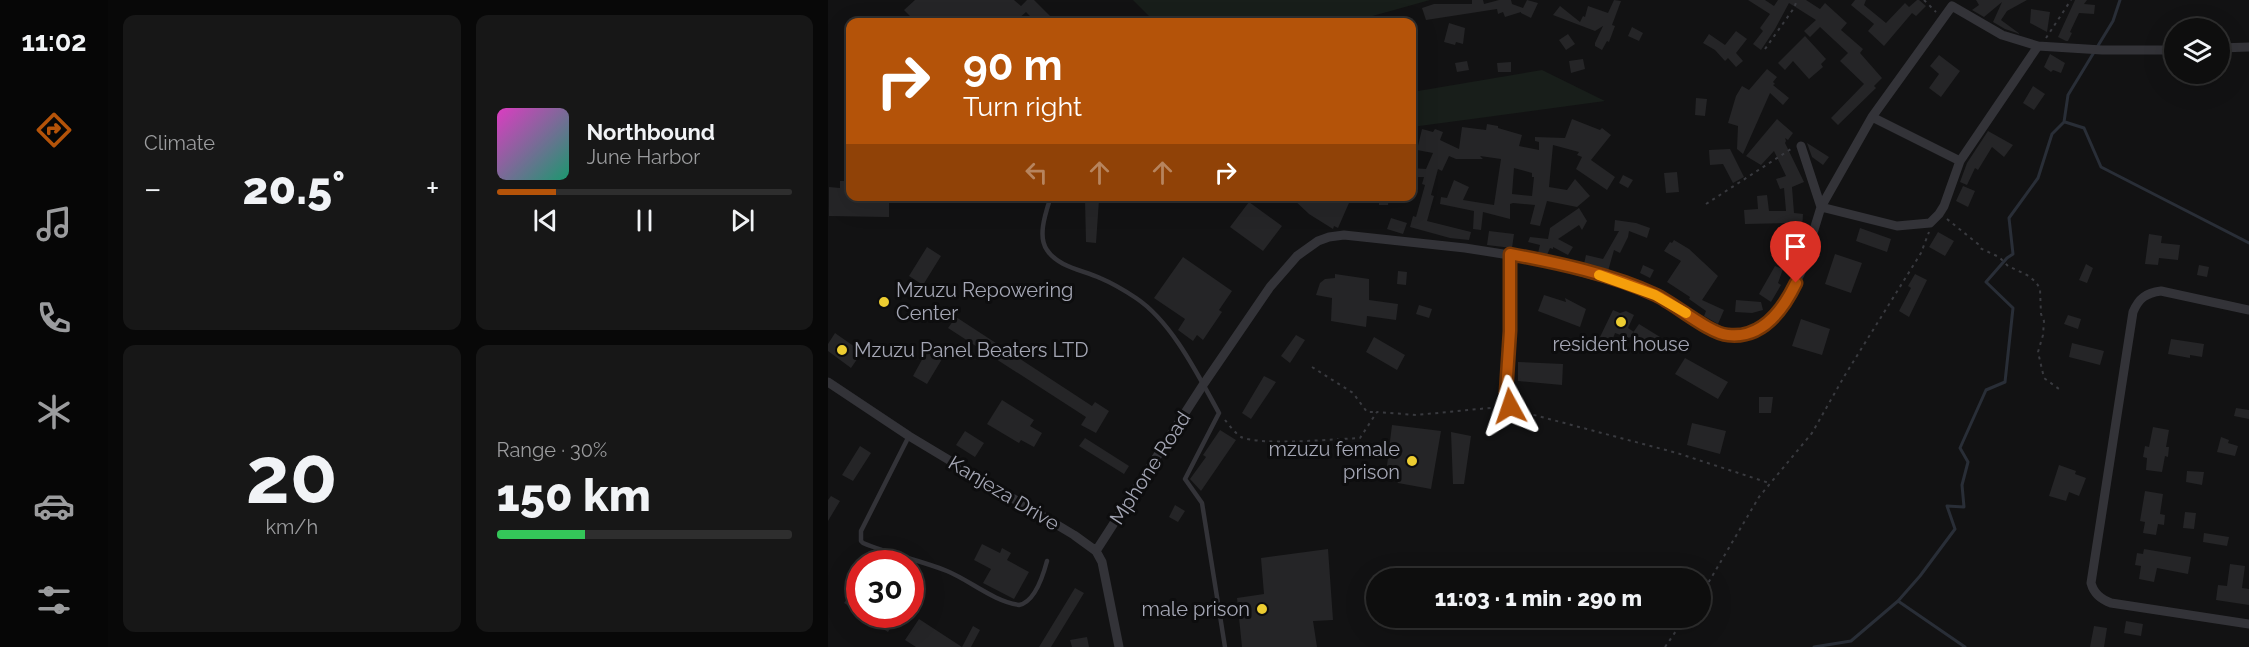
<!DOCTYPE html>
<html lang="en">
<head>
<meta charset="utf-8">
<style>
  :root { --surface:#0e0e0e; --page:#171717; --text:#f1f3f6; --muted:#9b9c9e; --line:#2e2e2e; --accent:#b45309 }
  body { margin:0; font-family:Raleway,sans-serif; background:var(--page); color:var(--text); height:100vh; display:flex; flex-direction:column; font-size:22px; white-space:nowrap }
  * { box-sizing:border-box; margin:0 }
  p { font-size:20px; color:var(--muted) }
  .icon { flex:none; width:33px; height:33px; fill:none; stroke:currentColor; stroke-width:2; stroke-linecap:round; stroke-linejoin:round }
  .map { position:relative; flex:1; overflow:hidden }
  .details { display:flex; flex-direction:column; gap:15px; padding:15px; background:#080808; width:720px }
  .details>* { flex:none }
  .hud { position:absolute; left:18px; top:18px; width:570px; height:183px; border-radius:12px; box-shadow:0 6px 24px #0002,0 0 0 2px var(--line); background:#b45309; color:#fff; overflow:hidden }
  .tools { position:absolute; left:1336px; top:18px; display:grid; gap:12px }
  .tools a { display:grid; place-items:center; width:66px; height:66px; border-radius:50%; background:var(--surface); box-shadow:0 6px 24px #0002,0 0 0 2px var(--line); font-size:30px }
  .speed { position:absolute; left:18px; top:550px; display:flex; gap:12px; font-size:30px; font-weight:700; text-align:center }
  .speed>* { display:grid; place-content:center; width:78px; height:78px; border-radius:50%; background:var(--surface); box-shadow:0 6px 24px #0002,0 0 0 2px var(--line); line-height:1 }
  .speed .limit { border:9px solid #d22; background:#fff; color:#111 }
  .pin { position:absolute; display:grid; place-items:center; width:51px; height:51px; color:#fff; margin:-62px -26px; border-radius:50% 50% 50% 0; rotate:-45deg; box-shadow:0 0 6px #0007 }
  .pin .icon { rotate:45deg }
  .me { position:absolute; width:66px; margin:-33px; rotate:355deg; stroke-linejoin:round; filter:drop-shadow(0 0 4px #0008) }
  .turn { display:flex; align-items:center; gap:21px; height:126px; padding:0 18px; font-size:27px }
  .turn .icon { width:78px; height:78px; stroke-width:2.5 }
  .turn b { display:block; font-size:42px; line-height:51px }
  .lanes { display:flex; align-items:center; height:57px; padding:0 18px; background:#0003; justify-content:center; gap:30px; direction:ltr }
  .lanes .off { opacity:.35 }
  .big { font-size:45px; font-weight:800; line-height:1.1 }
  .details .tile { flex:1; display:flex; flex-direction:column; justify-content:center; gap:9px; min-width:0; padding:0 21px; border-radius:12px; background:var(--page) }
  .details .dial { align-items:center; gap:0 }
  .dial b { font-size:78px; line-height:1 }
  .song { display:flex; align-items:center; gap:18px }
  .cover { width:72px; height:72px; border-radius:9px; background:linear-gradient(135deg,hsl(310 70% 55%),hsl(160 70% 35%)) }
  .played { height:6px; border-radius:3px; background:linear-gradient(90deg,var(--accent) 20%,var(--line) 20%) }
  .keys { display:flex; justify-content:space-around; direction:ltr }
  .heat { display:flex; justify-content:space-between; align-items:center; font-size:33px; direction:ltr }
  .charge { height:9px; border-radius:4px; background:linear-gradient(90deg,#34c759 30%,var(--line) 0) }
  .details .tiles { flex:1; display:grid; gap:15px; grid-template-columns:repeat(2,1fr) }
  .trip { position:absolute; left:538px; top:568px; width:345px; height:60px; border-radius:30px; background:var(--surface); box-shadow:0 6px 24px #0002,0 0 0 2px var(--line); font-weight:800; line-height:60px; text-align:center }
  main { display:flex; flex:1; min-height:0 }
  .tabs { display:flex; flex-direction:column; width:108px; justify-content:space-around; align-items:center; background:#060606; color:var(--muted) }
  .tabs .icon { width:42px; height:42px }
  .tabs .on { color:var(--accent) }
  .tabs b { font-size:27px; color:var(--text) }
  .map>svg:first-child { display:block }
</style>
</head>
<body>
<main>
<nav class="tabs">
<b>11:02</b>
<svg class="icon on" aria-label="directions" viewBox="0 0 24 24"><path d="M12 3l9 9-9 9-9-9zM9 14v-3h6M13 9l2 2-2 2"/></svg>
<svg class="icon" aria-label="music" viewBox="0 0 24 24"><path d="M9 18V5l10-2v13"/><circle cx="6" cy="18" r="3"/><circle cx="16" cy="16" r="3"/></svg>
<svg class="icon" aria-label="phone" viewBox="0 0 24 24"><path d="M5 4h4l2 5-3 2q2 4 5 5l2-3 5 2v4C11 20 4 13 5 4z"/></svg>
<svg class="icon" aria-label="climate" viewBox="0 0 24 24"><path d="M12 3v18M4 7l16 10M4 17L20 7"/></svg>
<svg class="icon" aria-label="car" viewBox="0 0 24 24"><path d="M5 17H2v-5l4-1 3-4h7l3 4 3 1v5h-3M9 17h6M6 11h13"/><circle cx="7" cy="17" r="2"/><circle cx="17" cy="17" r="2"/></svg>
<svg class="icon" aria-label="filters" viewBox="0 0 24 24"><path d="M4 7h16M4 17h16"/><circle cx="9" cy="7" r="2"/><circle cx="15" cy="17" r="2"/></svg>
</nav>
<section class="details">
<div class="tiles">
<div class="tile"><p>Climate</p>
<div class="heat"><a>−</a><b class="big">20.5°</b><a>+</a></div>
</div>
<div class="tile">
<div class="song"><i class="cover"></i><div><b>Northbound</b><p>June Harbor</p></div></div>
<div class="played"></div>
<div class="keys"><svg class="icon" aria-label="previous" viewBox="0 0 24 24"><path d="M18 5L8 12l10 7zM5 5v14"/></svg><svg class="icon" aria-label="pause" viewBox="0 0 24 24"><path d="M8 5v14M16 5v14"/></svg><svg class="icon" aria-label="next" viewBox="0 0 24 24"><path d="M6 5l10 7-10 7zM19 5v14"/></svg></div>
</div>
<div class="tile dial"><b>20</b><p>km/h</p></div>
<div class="tile"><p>Range · 30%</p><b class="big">150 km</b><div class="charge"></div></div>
</div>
</section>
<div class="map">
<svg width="1421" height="647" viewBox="0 0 1421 647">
  <rect width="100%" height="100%" fill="#121213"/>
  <path fill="#181e1a" d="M305,0h297l-79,22h-196z
    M714,70l63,31 -193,26v-35z"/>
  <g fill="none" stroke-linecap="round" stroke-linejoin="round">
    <path stroke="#292e37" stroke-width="3" d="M1237,122l19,6 17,39 148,76
      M1070,601l67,46
      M986,647l37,-6 47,-40 22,-25 35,-47 -8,-23 17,1 -2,-22 6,-23 -8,-14 26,-58 19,-8 8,-74 -27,-26 21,-24 6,-4 -4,-36 29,-40 14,-44 12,-12 4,-27 45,-74 7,-21"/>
  </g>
  <path fill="#252527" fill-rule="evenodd" d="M87,0h99l7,6 6,-6h7l22,22h-20l-10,-10 -11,10h-20l-4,-4 -4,4h-71l-12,-12z
    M644,0h11l1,4 15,-4h12l1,4 11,4 4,-8 11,3 -7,15 -10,-5v-1l-16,5 -2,-5 -5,2 -1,-5 -71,11 -4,-12 12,-4h38z
    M786,0l7,1 -9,24 3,1 -6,16 -2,-1 -5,9 -7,-4v-3l8,-17 -8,5 -42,-16 7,-9 20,16 3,-6 2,1 3,-11 20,7z
    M920,0h17l9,6 4,-6h28l14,9 5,-6 22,20 -6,7 22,19 -3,4 22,25 -8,8 2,2 -38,37 -7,-7 33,-34 -24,-23 8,-8 -28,-26 -10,10 -6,-6 12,-11 -27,-17 -14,26 -14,21 -8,-6 10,-13 -3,-3 10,-14z
    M1027,0h11l-2,5 22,18 19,-20 4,4 8,-7h2l7,6 -10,10 -4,-3 -28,33 -16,-15 6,-7 -23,-19z
    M1148,0h51l-20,11 -6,9 19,14 -15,-5 -12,-7 9,-20 -18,15 -12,-7 7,-5z
    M1247,0h12l-3,4 11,1 -1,9 -15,-1 -9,19 2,1 -4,8h-2l-8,-4z
    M1203,9l19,3 -3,20 -17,-9z
    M621,23l16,5 -2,16 -7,-2 -1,3 -11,-3z
    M804,27l11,6 -4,8 -11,-5z
    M908,31l11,8 -11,14 7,8 -7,6 -8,-9 -3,3 -10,-11 -12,-7 6,-9 16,11z
    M740,34l7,10 -9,6 -7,-10z
    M977,36l21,23 -5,5 2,3 -14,12 -16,-18 -8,9 -7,-7z
    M1222,54l15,9 -4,10 -8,-3 -2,2 -7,-5z
    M1111,55l21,16 -19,26 -12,-9 10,-14 -9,-8z
    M755,59l2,10 -14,4 -2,-12z
    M639,61l2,9 -12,2 -2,-9z
    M683,62v10h-13l-1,-9z
    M939,69l10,8 -4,5 2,2 -2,1 16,13 -6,7 -13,-12 -27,61 -6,-5 1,-23 -10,-3 8,-27 6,-10 7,4z
    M1205,86l12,8 -11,16 -11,-7z
    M868,98l11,1 -2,17 -10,-1z
    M744,119l28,11 2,-2 9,7 -20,25 24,17 -8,13 -31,-21 6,-12 -5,-2 2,-3 -26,-7 -4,42 18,3 8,-11 15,17 -13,11 -30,-6 -7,25 -10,-2 5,-19 -22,-2 -3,1v15l-27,-7 -2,18 -8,-1 1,-18 -34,-7 1,-7 6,1 7,-18 15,7 -6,13 31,5 7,-46 -21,-3 3,3h-27l-7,-3 -7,15 -4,-2 -7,26 3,1 -7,25 44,11 -2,8 -19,-2 -40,-11 3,-11 3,1 9,-32 -3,-1 2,-7h-12v-9l14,1 7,-16 -16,-3 5,-21 11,3 2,-3 8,3 -3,8 19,9 3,-22 24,3 1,-6 11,2v2l24,7 -3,11 20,4v-8l-4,-1v-4l30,1zM686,168l18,5v4h2l-2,19 -20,-2z
    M949,119l16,14 -5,7 -3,-2 1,3 -1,2 19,39 -12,5 2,26 9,1 -1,16 -5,-1 -2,8 -17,13 9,-27 -42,1 -1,-14 14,-1 -1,-13 10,-1 2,16h17l-2,-23 -4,1 -4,-10 10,-3 -12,-25 -13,14 -15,-9z
    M1160,131l25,14 -9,12 -12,-10 -14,23 -3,-2 -8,17 -7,-3 7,-19z
    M979,143l22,14 -6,8 -11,-8z
    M902,149l14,28 -11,6 -10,-19 -13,1 -1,-15z
    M849,172l2,20 -13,1 -2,-20z
    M795,175l10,5 -5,8 -9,-5z
    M12,181h10v15h39v21l-60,-1v-29l11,1z
    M1135,186l12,5 -7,16 -12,-6z
    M462,196h62l-14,32 -4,-2 -1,3 -24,-15z
    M551,196h10l-1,9h-9z
    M257,200h14l-3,43 -10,-1z
    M421,202l33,24 -19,25 -33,-24z
    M751,208l8,13 -5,9 -3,-5 -21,14 15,8 -5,8 -15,-8v2l-3,-1 -3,7 -9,-2 2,-8 -12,-3 2,-5 18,2 2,-11z
    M563,218l16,5 -4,11 -16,-5z
    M787,220l21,3 14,5 -3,10 -18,-7 -1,6 -8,16 -6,-3 -6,21 -24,-7 2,-9 17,4 16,-28h-5z
    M1032,228l31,11 -4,13 -31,-11z
    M661,231l25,3 -2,14 -25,-3z
    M1110,232l16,9 -9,15 -16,-9z
    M1321,234l13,2 -1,7 19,2 -2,15 -19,-2 -1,7 -13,-1z
    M846,240l15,9 29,27 -16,24 22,10 -6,14 -14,-8 2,-5 -17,-12 1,-2 -23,-15 14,-21 -17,-10 6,-9 2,1z
    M99,247l14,9 -18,29 -14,-9z
    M1007,254l27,9 -11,30 -26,-9z
    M355,257l49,34 -13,19 3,2 -19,28 -6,-5 -4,6 -15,-11 7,-11 -31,-21z
    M1258,264l7,4 -6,15 -8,-3z
    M815,265l11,5 -4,8 -10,-5z
    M1371,265l10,2 -2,10 -10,-2z
    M947,266l8,3 -5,14 3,2 -10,17 -12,-8z
    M570,271l9,1 -1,13 -9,-1z
    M507,274l34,5v21l29,4 -2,16 -29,-4 -1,11 -35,-6 1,-23 -16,-3 4,-12 5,-4 10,-1z
    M1087,274l12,6 -18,37 -10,-6 12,-23 -3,-2z
    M716,295l22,7 -1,-4 21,11 -6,18 -42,-16z
    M908,300l25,2 2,8 -11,3 -17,-1z
    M591,305l13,4 -3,9 -13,-4z
    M785,310l7,3 6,-2 8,4 -6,13 6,4 -5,6 -14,-5 -3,8 -12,-4z
    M1240,315l13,4 -3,10 -14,-5z
    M128,317l136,89 3,-4 14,9 -13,22 -15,-8 5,-8 -138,-89z
    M973,319l29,10 -8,26 -30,-9z
    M811,324l21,13 -7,11 -23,-11z
    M7,333l27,19 -11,16 -23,-17v-7z
    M468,335l9,5 -15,23 -9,-7z
    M546,337l31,18 -8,15 -31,-18z
    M1343,339l33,5 -2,13 -12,-2v3l-22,-4z
    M1244,343l32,8 -4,14 -31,-8z
    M102,345l15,9 -18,30 -14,-8z
    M857,358l43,24 -10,17 -43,-25z
    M690,362l45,2 -1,21 -44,-4z
    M436,376l12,6 -25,37 -9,-6z
    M931,397h14l-2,16h-12z
    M174,400l32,20 -4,6 12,7 -8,14 -13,-7 -2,3 -32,-19z
    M1408,408l13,2v9l-15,-3z
    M864,423l34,8 -6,23 -33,-9z
    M564,425l49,6 -10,58 -33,-6 -4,-8 -8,-1z
    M1325,427l16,3 -3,17h3l-1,10 -3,-1 -3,16 -16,-2 1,-12 -4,-1 2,-11 4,1z
    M392,430l16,10 -35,51 -11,-12 16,-22 -3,-2z
    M137,431l19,12 -9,14 -19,-12z
    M623,432l20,4 -7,48h-11z
    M1393,437l8,3 -1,3 10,3 -3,10 -18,-4z
    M257,438l44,28 -5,8 -45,-28z
    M32,446l11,7 -18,28 -11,-6z
    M1231,465l17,6 -1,3 11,4 -7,18 -10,-4 -3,9 -17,-5z
    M1359,471l17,1 -2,13 -16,-3z
    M1317,491l18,3 -3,20 5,1 -1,10 -6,-1 -2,11 -13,-2 2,-11 -5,-1z
    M3,496l9,5 -12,20v-21z
    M347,505l10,6 -7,11 -9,-5z
    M1357,512l11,1 -2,16 -11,-1z
    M1376,533l25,4 -2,9 -24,-4z
    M154,544l18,9 2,-5 9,5 -4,7 22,12 -15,27 -31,-16 8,-14 -17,-9z
    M500,549l5,71 -20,1 4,26h-75l-5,-49 27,-4 -3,-36z
    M1316,549l47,8 -3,17 -31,-6 -3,14 -15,-3 2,-13 -6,-1 2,-12 6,1z
    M1402,564l15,2 -3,22 7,1v16l-33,-5 2,-15 9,1z
    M32,579v34l-16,-10z
    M247,588l9,5 -33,54h-12z
    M34,615h37l-11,17z
    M91,619l43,28 11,-21 7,4 -9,17h-55l-11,-7z
    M1298,621l17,3 -2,12 -17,-3z
    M1266,626l13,2 -3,19h-14z
    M259,637l2,10h-17l-2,-7z"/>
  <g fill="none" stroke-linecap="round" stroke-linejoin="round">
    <path stroke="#393a3f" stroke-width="2" stroke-dasharray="3 4.5" stroke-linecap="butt" d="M1096,0l12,12
      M1218,38l25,-38
      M937,49l29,-41 3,-8
      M878,204l85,-55
      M1119,219l31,25 2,4 19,9 9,9 19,9 9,7 4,7 1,25 3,7 -1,14 -5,17 6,26 15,11
      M484,367l41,26 14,19h10
      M691,411l158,42 92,30
      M397,420c4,5 11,14 16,17 19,9 95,2 119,1l17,-26 39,3 84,-8
      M873,595l58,-98 53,-64 33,-58 76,-122 8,-21
      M837,647l20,-29"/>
    <path stroke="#333338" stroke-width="4.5" d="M223,196c-5,16 -14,40 -4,54 11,17 36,20 53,28 12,5 24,12 36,20 36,24 62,77 83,115l-34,66 17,24 23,144
      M81,436l-48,95v10l2,2c28,12 57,17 84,28 24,10 46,30 72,34 16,-3 24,-29 28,-44"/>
    <path stroke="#333338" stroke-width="9" d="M1210,46l64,4h73
      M1392,48l29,-1
      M1044,117l88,44
      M682,254v77l-4,61 4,14
      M1421,310l-88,-19c-15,2 -22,7 -28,21l-42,271c3,11 10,16 20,20l138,21
      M0,382l81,54 165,99 22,16 6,11 17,85
      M268,551l107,-166 67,-98 27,-31 21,-15 11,-4 15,-2 121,13 70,11 103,29 35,16 41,27 13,5 15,-2 19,-6 17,-14 12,-20 11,-22 20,-65 51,-90 80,-111 50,29 36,11 -78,115 -16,45 -5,8 -9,9 -33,3 -76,-19 -20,-61"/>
  </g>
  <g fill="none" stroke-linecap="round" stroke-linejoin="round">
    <defs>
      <path id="route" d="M682,406l-4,-14 4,-61v-77c48,9 101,20 146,41 19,9 54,39 72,40 34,4 55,-25 68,-52"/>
    </defs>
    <use href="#route" stroke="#753606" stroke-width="15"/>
    <use href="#route" stroke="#b45309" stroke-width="10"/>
    <path stroke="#f59e0b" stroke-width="10" d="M771,275l56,20 31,18"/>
  </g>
  <g fill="#edcd31" stroke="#0d0d0e" stroke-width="2">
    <circle cx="56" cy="302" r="6"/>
    <circle cx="793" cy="322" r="6"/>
    <circle cx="14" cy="350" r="6"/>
    <circle cx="584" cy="461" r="6"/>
    <circle cx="434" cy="609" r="6"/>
  </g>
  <g text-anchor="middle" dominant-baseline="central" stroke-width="6" stroke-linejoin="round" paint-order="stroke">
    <g font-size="20" fill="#a4a6b4" stroke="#0d0d0e" text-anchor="start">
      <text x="68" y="290">Mzuzu Repowering<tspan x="68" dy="23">Center</tspan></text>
      <text x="793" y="344" text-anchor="middle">resident house</text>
      <text x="26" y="350">Mzuzu Panel Beaters LTD</text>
      <text x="572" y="449" text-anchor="end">mzuzu female<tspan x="572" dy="23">prison</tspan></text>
      <text x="422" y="609" text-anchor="end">male prison</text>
    </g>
    <g font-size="20" fill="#a4a6b4" stroke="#0d0d0e">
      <text transform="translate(322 468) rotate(-57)">Mphone Road</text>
      <text transform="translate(176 493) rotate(31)">Kanjeza Drive</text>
    </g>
  </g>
</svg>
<div class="tools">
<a><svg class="icon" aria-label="layers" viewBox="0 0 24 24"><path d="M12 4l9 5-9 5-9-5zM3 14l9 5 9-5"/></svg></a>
</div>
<div class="speed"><div class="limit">30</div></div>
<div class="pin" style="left:968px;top:283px;background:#d93025"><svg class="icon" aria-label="arrive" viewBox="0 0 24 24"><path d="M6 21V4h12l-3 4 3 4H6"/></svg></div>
<svg class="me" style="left:682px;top:406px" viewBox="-20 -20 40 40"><path d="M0-17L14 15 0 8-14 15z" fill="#b45309" stroke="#fff" stroke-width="4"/></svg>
<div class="trip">11:03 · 1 min · 290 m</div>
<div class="hud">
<div class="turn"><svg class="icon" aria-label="right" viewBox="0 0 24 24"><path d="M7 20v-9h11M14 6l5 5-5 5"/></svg><div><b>90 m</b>Turn right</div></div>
<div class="lanes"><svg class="icon off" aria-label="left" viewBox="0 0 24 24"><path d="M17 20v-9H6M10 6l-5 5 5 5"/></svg><svg class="icon off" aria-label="ahead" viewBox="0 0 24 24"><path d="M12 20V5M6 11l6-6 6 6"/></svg><svg class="icon off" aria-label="ahead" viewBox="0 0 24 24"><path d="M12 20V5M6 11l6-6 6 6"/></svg><svg class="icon" aria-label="right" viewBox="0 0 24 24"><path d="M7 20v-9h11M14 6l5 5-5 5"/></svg></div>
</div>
</div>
</main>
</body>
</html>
